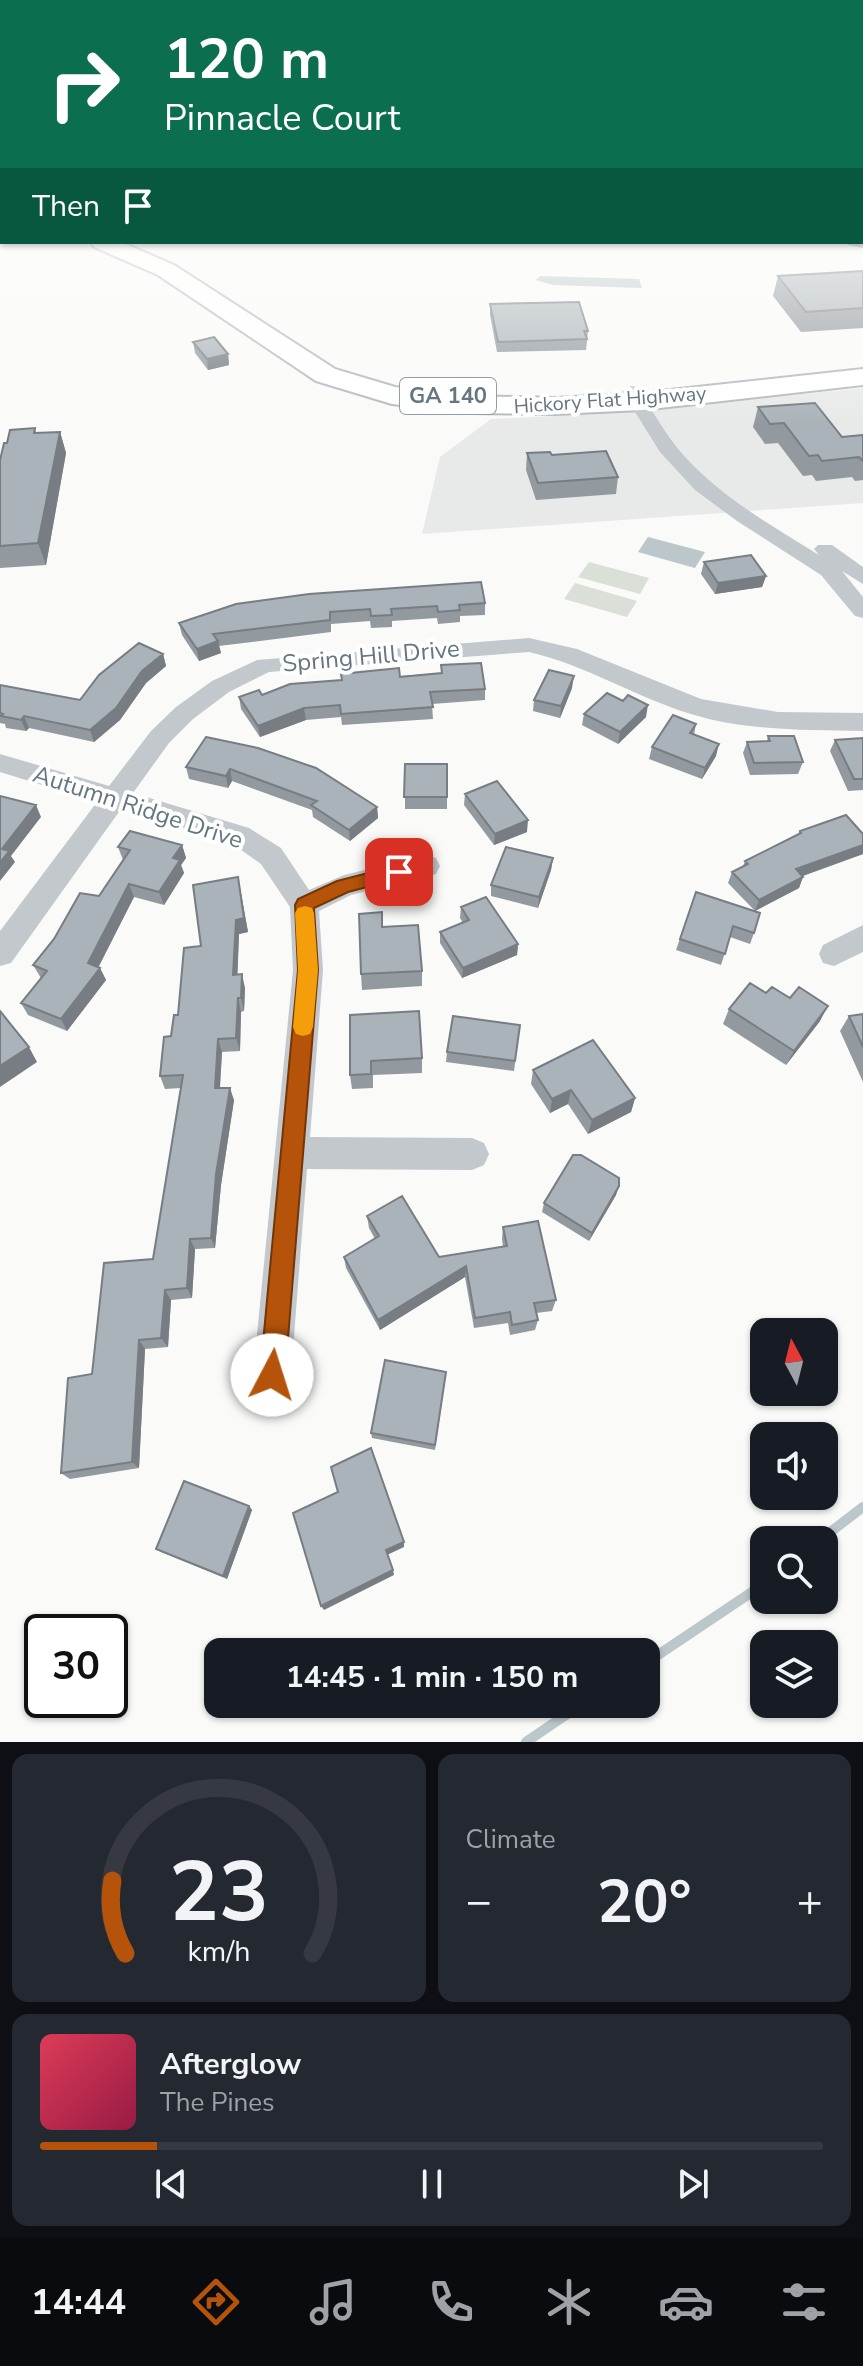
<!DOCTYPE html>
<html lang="en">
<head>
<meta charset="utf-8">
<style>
  :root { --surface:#171b24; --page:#242831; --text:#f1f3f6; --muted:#9ea1a6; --line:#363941; --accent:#b45309 }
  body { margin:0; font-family:"Nunito Sans",sans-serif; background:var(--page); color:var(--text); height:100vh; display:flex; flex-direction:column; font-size:30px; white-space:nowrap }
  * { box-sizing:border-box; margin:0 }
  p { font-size:26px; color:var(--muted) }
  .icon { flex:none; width:44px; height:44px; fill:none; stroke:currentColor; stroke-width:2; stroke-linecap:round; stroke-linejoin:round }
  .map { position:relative; height:1742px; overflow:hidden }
  .sheet { display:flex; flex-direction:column; gap:12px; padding:12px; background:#0d0f14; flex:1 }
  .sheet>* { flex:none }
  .hud { position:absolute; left:0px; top:0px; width:864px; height:244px; box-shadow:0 2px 6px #0004; background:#0b6e4f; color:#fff; overflow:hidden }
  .needle { width:52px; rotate:353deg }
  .controls { position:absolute; left:750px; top:1318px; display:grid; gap:16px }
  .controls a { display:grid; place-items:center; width:88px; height:88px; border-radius:16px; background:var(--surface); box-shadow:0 2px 6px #0004; font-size:40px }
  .speed { position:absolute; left:24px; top:1614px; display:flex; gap:16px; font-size:40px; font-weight:700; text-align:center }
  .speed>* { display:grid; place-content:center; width:104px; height:104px; border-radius:50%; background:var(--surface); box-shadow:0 2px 6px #0004; line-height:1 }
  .speed .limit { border:4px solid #111; border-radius:12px; background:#fff; color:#111 }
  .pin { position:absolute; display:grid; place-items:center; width:68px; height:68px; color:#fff; margin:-34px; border-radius:16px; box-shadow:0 4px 12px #0006 }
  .me { position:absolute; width:88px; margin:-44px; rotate:5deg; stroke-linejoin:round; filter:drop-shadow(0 0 6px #0008) }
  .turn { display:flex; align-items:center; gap:28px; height:168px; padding:0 32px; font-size:36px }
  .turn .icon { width:104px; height:104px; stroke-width:2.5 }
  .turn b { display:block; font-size:56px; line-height:68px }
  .then { display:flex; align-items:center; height:76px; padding:0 32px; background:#0003; gap:16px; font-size:30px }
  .big { font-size:60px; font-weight:700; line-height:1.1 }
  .sheet .widget { flex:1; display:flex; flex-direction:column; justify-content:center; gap:12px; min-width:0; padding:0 28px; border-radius:16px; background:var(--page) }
  .sheet .dial { align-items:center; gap:0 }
  .dial svg { height:208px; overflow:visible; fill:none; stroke:var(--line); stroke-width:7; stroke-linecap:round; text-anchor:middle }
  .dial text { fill:var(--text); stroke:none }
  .song { display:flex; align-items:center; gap:24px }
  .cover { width:96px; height:96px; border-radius:12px; background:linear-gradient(135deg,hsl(350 70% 55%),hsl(340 70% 35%)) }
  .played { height:8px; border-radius:4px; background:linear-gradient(90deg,var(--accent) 15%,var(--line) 15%) }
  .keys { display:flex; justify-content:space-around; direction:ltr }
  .heat { display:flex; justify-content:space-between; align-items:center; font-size:44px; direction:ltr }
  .sheet .tiles { flex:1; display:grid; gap:12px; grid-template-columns:1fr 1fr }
  .widget:last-child { grid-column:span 2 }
  .trip { position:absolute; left:204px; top:1638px; width:456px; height:80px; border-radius:16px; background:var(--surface); box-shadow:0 2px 6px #0004; font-weight:700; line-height:80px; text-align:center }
  .dock { display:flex; height:128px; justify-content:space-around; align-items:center; background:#090b0e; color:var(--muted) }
  .dock .icon { width:56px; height:56px }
  .dock .current { color:var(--accent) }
  .dock b { font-size:36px; color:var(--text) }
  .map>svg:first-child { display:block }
</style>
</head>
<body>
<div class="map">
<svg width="863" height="1742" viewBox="0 0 863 1742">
  <rect width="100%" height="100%" fill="#fafaf8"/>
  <path fill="#e8e9e9" d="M863,388v115l-441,31 18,-77 51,-38 119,-6z"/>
  <path fill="#dadfd7" d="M589,562l60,16 -9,16 -62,-17z
    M575,583l62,18 -10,16 -63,-18z"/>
  <path fill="#bbc7cb" d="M540,276l99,3 3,9 -89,-3 -17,-5z
    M648,537l57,15 -10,16 -57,-16z"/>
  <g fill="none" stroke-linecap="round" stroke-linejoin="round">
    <path stroke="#bbc7cb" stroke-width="10" d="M820,1540l43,-33
      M646,1663l118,-79
      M526,1742l56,-38"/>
    <defs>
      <path id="primary" d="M0,199h2v13h-2z
        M91,242h30l53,23 161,104 60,18 76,9 85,2 86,-5 221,-24v16l-221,25 -86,4 -85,-1 -79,-9 -76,-23 -158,-106 -64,-28z"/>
    </defs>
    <use href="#primary" stroke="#b5babe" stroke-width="4"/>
    <path fill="#c3c8cc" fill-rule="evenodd" d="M631,386l6,1c13,19 24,40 38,58 38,48 93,78 144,110l-5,-6 4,-4h14l31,22v17l-21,-13 21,26v21l-8,-2 -34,-41 -84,-54 -42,-31 -35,-38 -38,-61z
      M529,638l48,11 124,50 77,13 85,1v18c-57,-1 -117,0 -172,-17 -56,-17 -105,-49 -162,-62l-260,20 -40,20 -36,27 -24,24 -36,50 116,35 32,20 28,42 35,-15 82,-20 10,3 4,8 -4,8 -85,21 -32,16 4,59 -13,167 162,1 12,5 5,11 -5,11 -12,5 -165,-1 -16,206 -5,14 -14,5 -14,-5 -5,-14 40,-405 -3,-63 -29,-43 -31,-22 -109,-33 -110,154 -11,3v-35l97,-129 -97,-30v-18l109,32 42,-55 25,-24 36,-26 45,-21z
      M863,925v27l-29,14 -11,-3 -4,-9 4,-9z"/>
    <use href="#primary" fill="#fff" fill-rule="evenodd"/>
  </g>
  <path fill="#929a9f" d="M862,202l1,10v36l-15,-3 1,-3h13z
    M863,272v56l-62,4 -28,-36 5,-20z
    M490,304l98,27 -2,19 -89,2 -7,-37z
    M193,342l35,12 1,11 -21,5 -13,-17z
    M758,407l84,30 21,-2v45l-8,1 -3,-4 -36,4 -4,-6 -9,1 -25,-33 -13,1 -12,-17z
    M35,428l1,5 24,-1 6,21 -20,112 -46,3v-108l7,-17z
    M527,453l25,2 66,22 -2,17 -80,6 -10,-30z
    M704,562l62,14 -4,11 -47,7 -14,-20z
    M485,603v12l-25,1v6l-22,2 -1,-6 -45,3v6l-21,1 -1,-7 -39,3v8l-112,14 2,7 -22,8 -17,-26 -3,-12 57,-19z
    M163,654l3,12 -20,17 -26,37 -26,22 -65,-14 -3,3 -20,-3 -1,-4 -5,-1v-38l80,15z
    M441,665l44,24v11l-53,4 1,15 -91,6 -1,-8 -35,3 -46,17 -19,-28 -2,-12 23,-2 80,-15 99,-7z
    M572,688l-12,30 -27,-7 1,-11z
    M623,701l23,16 -28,27 -36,-19 2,-11z
    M696,724l-2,11 22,21 -14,23 -53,-20 3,-12z
    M768,736l35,26 -5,12 -48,1 -7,-22 4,-11 20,-1z
    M206,737l171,70 1,11 -28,23 -37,-24 -1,-7 -80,-29 -4,7 -39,-9 -3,-12z
    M863,738v52l-15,1 -18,-40 5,-11z
    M405,764h42v45h-42z
    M465,794l62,38 -33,13 -30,-40z
    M800,831l63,3v20l-60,22 -4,12 -44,23 -27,-28 4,-11 11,-6 2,-5 53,-27z
    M182,845l4,13 -5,7 3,8 -20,32 -30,-8 -36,70 2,1 6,12 -39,51 -39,-16 -7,-12 20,-25 -8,-13 66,-69 24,-36 -5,-13z
    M553,858l-2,12 -13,38 -47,-12v-11z
    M238,877l10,55 -9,2 -2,40 8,14 -1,23 -3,1 -1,39 -18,1 -2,36 14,12 -13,85 -6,63 -20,1 -3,49 -21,2 -3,47 -23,2 -6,119 -69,11 -9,-6 31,-99 61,-115 28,-171 -16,1 -5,-13 11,-40 30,-90z
    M696,892l58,41 -4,11 -20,-7 -9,28 -45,-15z
    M461,907l57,37 -1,11 -55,23 -22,-35v-11l23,-9 -3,-5z
    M422,971v15l-60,4 -1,-16z
    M766,993l54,28 -34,44 -63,-41 6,-15z
    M863,1014v68l-23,-51 9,-15z
    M350,1015l72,43v15l-49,2v13l-21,1 -2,-14z
    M520,1025l-6,46 -68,-9 1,-10z
    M533,1070l102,28 -4,14 -43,22 -20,-30 -18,9 -19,-29z
    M616,1195l-27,46 -47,-29 2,-9z
    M367,1216l72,41 64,-10 -1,-8 1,-12 53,73 -4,11 -16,2 2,7 -3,10 -25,5 -2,-12 -34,5 -9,-51 -85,53 -34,-62 -2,-11 31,-18 -6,-11z
    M446,1372l-11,78 -63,-12 -1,-5z
    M249,1506l3,4 -25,69 -66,-27 -5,-3z"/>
  <path fill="#777d82" d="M228,354l1,11 -21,5 -1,-11z
    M60,432l6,21 -20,112 -8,-22z
    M766,576l-4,11 -47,7 3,-11z
    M218,641l3,12 -22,8 -2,-12z
    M163,654l3,12 -20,17 -26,37 -26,22 -4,-12 52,-59z
    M574,676l-2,12 -12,30 1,-12z
    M648,705l-2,12 -28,27 2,-12z
    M304,708l2,12 -46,17 -2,-11z
    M24,716l5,12 -3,3 -5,-11z
    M719,744l-3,12 -14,23 3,-11z
    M230,769l2,12 -4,7 -2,-12z
    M36,805l5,12 -30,39 4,6 -15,19v-18l2,-14z
    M377,807l1,11 -28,23 -1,-11z
    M528,820l-1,12 -33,13 1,-11z
    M182,845l4,13 -5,7 3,8 -20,32 -5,-13 14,-34z
    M863,845v9l-72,26 5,-11z
    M553,858l-2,12 -13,38 1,-11z
    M238,877l10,55 -9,2 -2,54 -4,-13z
    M803,877l-4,11 -44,23 4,-11z
    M129,884l5,13 -40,79 -6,-13z
    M518,944l-1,11 -55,23 1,-10z
    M100,968l6,12 -39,51 -6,-12z
    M242,974l3,14 -1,23 -3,-13z
    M238,998l3,14 -1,39 -4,-13z
    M828,1006l-8,15 -34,44 8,-14z
    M218,1039l4,13 -3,48 -4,-12z
    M29,1047l8,15 -37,25v-21z
    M230,1088l4,12 -13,85 -6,63 -4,-10 5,-64z
    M571,1090l-3,14 -18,9 2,-14z
    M635,1098l-4,14 -43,22 4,-14z
    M619,1186l-3,9 -27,46 3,-8z
    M190,1239l5,10 -3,49 -5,-10z
    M466,1266l-1,11 -85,53 -2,-10z
    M165,1290l6,10 -3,47 -7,-9z
    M139,1340l6,9 -6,119 -7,-6z
    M249,1506l3,4 -25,69 -4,-3z
    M404,1542v5l-17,8 -1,-5z
    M393,1570l1,5 -70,35 -3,-4z"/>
  <path fill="#aab3b9" stroke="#777d82" stroke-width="2" d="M863,271v37l-57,4 -28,-36z
    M579,302l9,29h-4l3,8 -89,3 -8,-38z
    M214,337l14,17 -21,5 -14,-17z
    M815,403l27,34 21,-2v26l-4,-4 -37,4 -4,-6 -9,1 -25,-33 -14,1 -12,-17z
    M35,428l-1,5 26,-1 -22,111 -38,3v-86l4,-17h3l3,-13z
    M606,451l12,26 -80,6 -11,-30 23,-1 2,3z
    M751,555l15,21 -48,7 -14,-21z
    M481,582l4,21 -26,2 1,5 -22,2 -1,-6 -46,3 1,6 -21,1 -1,-7 -40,3v8l-117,14 5,7 -21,8 -18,-26 57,-19 73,-10z
    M139,643l24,11 -21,17 -26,37 -26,22 -66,-14 -3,4 -20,-4 2,-2 -3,-1v-28l80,15 19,-25z
    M481,663l4,26 -55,3 3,15 -92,7 -1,-9 -36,3 -46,18 -19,-29 20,-7 3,5 28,-11 52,-4 -1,-6 58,-6 1,9 42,-4 -1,-8z
    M549,670l25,6 -13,30 -27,-6z
    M607,693l16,8 5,-6 20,10 -28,27 -36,-18z
    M673,715l23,9 -6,9 29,11 -14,24 -53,-21z
    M768,736h26l9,26 -49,1 -7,-21 23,-1z
    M206,737l52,11 58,20 61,39 -28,23 -38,-25 6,-4 -87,-32 -4,7 -40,-9z
    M863,738v41h-9l-19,-39z
    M405,764h42v33h-43z
    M497,781l31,39 -33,14 -30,-40z
    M0,796l36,9 -34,44 7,2 -9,12z
    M846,815l17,19v11l-67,24 7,8 -44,23 -27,-28 16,-8 -3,-3 56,-28 -1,-2z
    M130,831l52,14 -9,13 7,2 -21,32 -30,-8 -41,79 12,5 -39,51 -40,-16 26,-32 -14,-6 21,-26 26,-46 19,3 31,-46 -12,-3z
    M506,847l47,11 -14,39 -48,-12z
    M238,877l6,41 -8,2 -3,55 9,-1 -1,24h-3l-2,40 -18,1 -3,49h15l-14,86 -5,64 -21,1 -3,49 -22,2 -4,48 -22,2 -7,122 -71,11 7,-95 24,-4 12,-111 49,-4 30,-184 -23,1 4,-39 7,-1 3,-21h4l6,-67 17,-2 -8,-61z
    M696,892l64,21 -6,20 -21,-7 -8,28 -45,-15z
    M486,897l32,47 -55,24 -23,-36 29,-12 -8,-13z
    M382,912v15l36,-2 4,46 -61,3 -2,-60z
    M750,983l16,10 6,-6 18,11 9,-11 29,19 -34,45 -65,-42z
    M0,1011l29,36 -29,19z
    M419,1011l3,47 -51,3v13l-21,1v-60z
    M863,1014v33l-14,-31z
    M453,1016l67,9 -5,36 -68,-9z
    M593,1040l42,58 -43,22 -21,-30 -19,9 -19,-29z
    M573,1155h8l38,23v8l-27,47 -48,-30z
    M402,1196l37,61 68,-11 -4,-19 35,-6 18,79 -22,3 4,17 -26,5 -2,-13 -35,6 -9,-52 -88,54 -34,-63 35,-21 -12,-20z
    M385,1360l61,12 -11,73 -64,-12z
    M371,1448l33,94 -18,8 7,20 -72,36 -28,-93 45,-21 -7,-25z
    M184,1481l65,25 -26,70 -67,-27z"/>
  <linearGradient id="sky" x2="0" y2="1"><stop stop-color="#96bcdc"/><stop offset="0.43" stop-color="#fdfdfc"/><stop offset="1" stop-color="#fdfdfc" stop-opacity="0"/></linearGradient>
  <rect width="863" height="425" fill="url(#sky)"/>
  <path fill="#b45309" stroke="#753606" stroke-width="2" d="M399,865l7,2 3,5 -3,5 -58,15 -34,16 4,62 -33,405 -4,9 -9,4 -9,-4 -3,-9 38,-405 -3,-65 3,-6 39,-18z"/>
  <path fill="#f59e0b" d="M305,906l7,2 2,5 4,57 -5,57 -3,7 -7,2 -7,-2 -3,-7 5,-57 -3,-57 3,-5z"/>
  <g text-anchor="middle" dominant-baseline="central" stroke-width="8" stroke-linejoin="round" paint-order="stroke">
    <g font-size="20" fill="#657683" stroke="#fff">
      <text transform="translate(610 400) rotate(-4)">Hickory Flat Highway</text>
    </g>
    <rect fill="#fff" stroke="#939fa8" stroke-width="2" x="400" y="378" width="96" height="36" rx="6"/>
    <g font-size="22" font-weight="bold" fill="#657683">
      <text x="448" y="396">GA 140</text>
    </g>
    <g font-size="24" fill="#657683" stroke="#fff">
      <text transform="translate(371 656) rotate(-5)">Spring Hill Drive</text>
      <text transform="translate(138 807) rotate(18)">Autumn Ridge Drive</text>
    </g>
  </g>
</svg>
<div class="controls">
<a><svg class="needle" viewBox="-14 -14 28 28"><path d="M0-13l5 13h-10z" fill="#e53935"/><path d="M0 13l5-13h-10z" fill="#9ea1a6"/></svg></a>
<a><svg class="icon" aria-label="sound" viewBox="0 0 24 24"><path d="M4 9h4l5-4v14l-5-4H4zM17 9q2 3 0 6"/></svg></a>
<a><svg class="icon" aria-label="search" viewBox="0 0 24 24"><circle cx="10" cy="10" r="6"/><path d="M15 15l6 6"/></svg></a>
<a><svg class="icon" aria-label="layers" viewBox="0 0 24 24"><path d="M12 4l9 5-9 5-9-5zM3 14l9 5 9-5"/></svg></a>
</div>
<div class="speed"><div class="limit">30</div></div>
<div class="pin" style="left:399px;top:872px;background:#d93025"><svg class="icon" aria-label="arrive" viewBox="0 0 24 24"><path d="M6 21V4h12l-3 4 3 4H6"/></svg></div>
<svg class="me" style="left:272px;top:1375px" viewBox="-20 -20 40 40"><circle r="19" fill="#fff"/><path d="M0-13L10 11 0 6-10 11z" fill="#b45309"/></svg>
<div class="trip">14:45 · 1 min · 150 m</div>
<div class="hud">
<div class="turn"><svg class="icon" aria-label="right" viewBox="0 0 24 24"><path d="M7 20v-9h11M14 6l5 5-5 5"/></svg><div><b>120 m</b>Pinnacle Court</div></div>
<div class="then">Then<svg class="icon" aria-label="arrive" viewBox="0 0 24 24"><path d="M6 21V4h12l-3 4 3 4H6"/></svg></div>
</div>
</div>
<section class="sheet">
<div class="tiles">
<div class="widget dial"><svg viewBox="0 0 100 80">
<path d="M14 69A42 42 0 1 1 86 69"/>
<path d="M14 69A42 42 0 0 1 9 41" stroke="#b45309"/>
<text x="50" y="56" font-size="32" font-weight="700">23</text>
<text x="50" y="72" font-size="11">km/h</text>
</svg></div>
<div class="widget"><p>Climate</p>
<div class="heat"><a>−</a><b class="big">20°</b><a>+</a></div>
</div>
<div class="widget">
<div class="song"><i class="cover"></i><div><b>Afterglow</b><p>The Pines</p></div></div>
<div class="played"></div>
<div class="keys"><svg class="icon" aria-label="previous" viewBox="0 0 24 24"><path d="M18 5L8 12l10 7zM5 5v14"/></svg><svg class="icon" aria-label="pause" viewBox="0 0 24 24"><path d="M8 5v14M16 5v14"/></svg><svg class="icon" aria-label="next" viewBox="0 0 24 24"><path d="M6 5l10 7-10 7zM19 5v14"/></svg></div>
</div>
</div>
</section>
<nav class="dock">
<b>14:44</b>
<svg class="icon current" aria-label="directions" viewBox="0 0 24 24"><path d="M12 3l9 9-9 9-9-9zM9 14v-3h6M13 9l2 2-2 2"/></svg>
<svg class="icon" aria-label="music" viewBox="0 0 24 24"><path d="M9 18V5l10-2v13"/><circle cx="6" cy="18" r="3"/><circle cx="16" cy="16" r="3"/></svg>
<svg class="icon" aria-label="phone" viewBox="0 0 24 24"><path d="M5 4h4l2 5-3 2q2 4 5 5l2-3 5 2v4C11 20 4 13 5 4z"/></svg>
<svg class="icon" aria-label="climate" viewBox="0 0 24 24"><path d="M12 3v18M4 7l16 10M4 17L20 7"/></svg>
<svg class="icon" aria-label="car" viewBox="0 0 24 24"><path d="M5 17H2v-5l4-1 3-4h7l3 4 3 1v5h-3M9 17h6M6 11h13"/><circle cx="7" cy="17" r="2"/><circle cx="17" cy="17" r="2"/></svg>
<svg class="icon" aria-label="filters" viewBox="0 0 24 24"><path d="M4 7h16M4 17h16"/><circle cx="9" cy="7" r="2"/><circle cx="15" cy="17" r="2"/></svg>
</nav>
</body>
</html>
